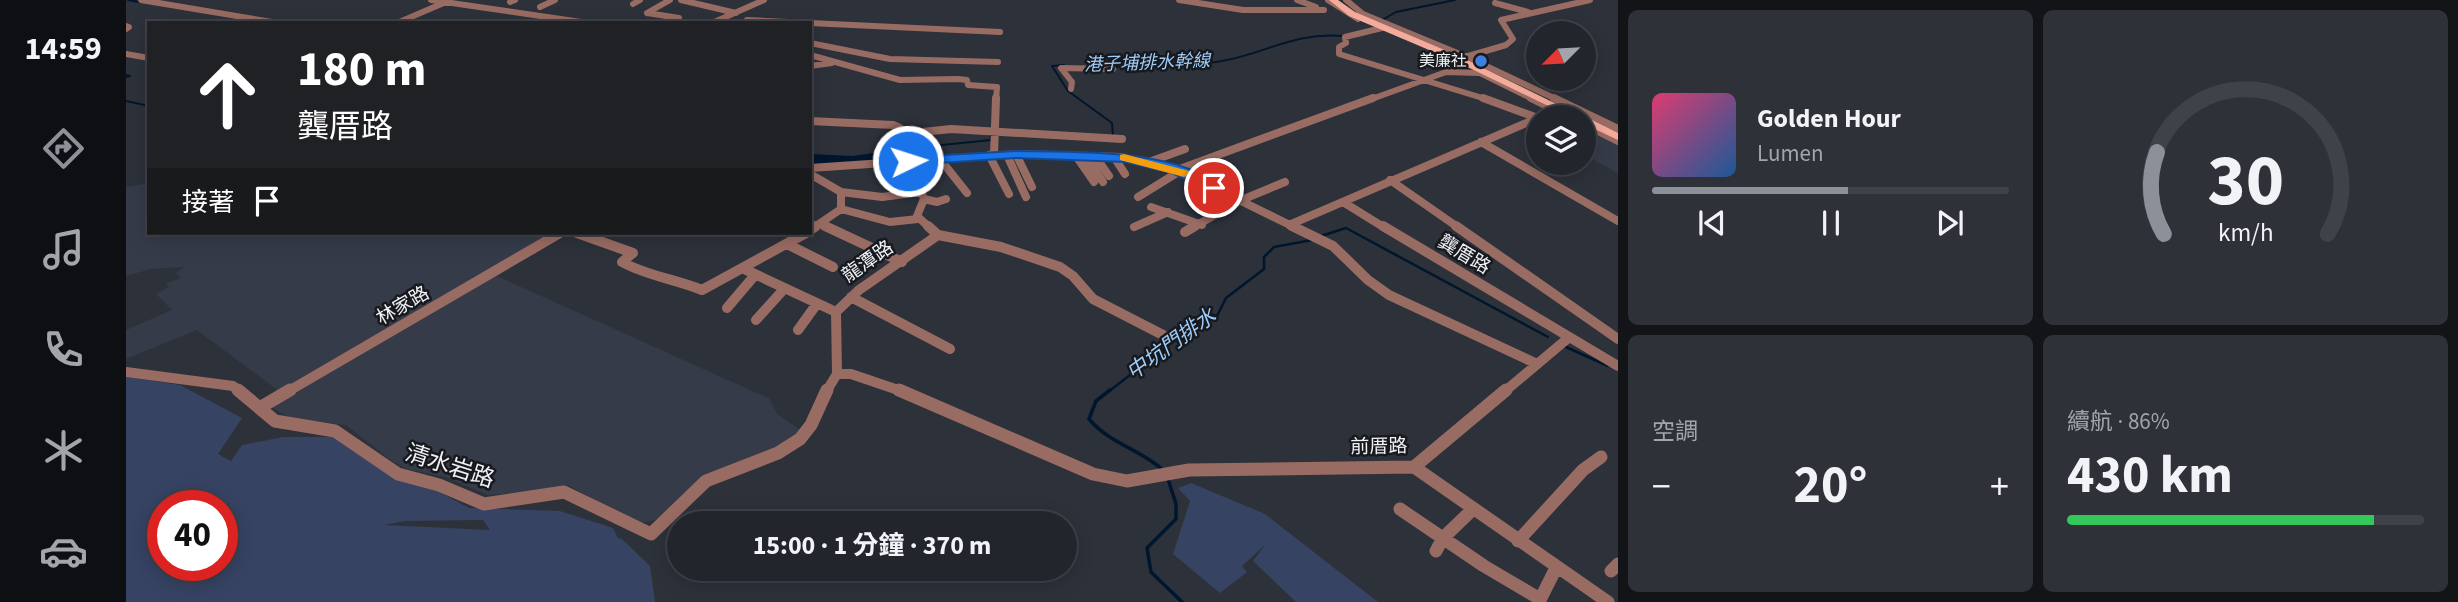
<!DOCTYPE html>
<html lang="zh-TW">
<head>
<meta charset="utf-8">
<style>
  :root { --surface:#22252c; --page:#2e3138; --text:#f1f3f6; --muted:#a2a5a9; --line:#3f4248; --accent:#8c9099 }
  body { margin:0; font-family:"Source Sans 3","Noto Sans TC",sans-serif; background:var(--page); color:var(--text); height:100vh; display:flex; flex-direction:column; font-size:26px; white-space:nowrap }
  * { box-sizing:border-box; margin:0 }
  p { font-size:23px; color:var(--muted) }
  .icon { flex:none; width:38px; height:38px; fill:none; stroke:currentColor; stroke-width:2; stroke-linecap:round; stroke-linejoin:round }
  .map { position:relative; flex:1; overflow:hidden }
  .drawer { display:flex; flex-direction:column; gap:10px; padding:10px; background:#131418; width:840px }
  .drawer>* { flex:none }
  .banner { position:absolute; left:21px; top:21px; width:665px; height:214px; border-radius:0px; box-shadow:0 4px 18px #0003,0 0 0 2px var(--line); background:#202124; color:#fff; overflow:hidden }
  .needle { width:46px; rotate:246deg }
  .controls { position:absolute; left:1400px; top:21px; display:grid; gap:14px }
  .controls a { display:grid; place-items:center; width:70px; height:70px; border-radius:50%; background:var(--surface); box-shadow:0 4px 18px #0003,0 0 0 2px var(--line); font-size:35px }
  .speed { position:absolute; left:21px; top:490px; display:flex; gap:14px; font-size:35px; font-weight:700; text-align:center }
  .speed>* { display:grid; place-content:center; width:91px; height:91px; border-radius:50%; background:var(--surface); box-shadow:0 4px 18px #0003,0 0 0 2px var(--line); line-height:1 }
  .speed .limit { border:10px solid #d22; background:#fff; color:#111 }
  .pin { position:absolute; display:grid; place-items:center; width:60px; height:60px; color:#fff; margin:-30px; border:4px solid #fff; border-radius:50%; box-shadow:0 2px 7px #0007 }
  .me { position:absolute; width:77px; margin:-38px; rotate:86deg; stroke-linejoin:round; filter:drop-shadow(0 0 5px #0008) }
  .turn { display:flex; align-items:center; gap:24px; height:147px; padding:0 35px; font-size:32px }
  .turn .icon { width:91px; height:91px; stroke-width:2.5 }
  .turn b { display:block; font-size:49px; line-height:60px }
  .then { display:flex; align-items:center; height:66px; padding:0 35px; background:#0003; gap:14px; font-size:26px }
  .big { font-size:52px; font-weight:700; line-height:1.1 }
  .drawer .widget { flex:1; display:flex; flex-direction:column; justify-content:center; gap:10px; min-width:0; padding:0 24px; border-radius:10px; background:var(--page) }
  .drawer .dial { align-items:center; gap:0 }
  .dial svg { height:182px; overflow:visible; fill:none; stroke:var(--line); stroke-width:7; stroke-linecap:round; text-anchor:middle }
  .dial text { fill:var(--text); stroke:none }
  .song { display:flex; align-items:center; gap:21px }
  .cover { width:84px; height:84px; border-radius:10px; background:linear-gradient(135deg,hsl(340 70% 55%),hsl(210 70% 35%)) }
  .played { height:7px; border-radius:4px; background:linear-gradient(90deg,var(--accent) 55%,var(--line) 55%) }
  .keys { display:flex; justify-content:space-around; direction:ltr }
  .heat { display:flex; justify-content:space-between; align-items:center; font-size:38px; direction:ltr }
  .charge { height:10px; border-radius:5px; background:linear-gradient(90deg,#34c759 86%,var(--line) 0) }
  .drawer .tiles { flex:1; display:grid; gap:10px; grid-template-columns:repeat(2,1fr) }
  .trip { position:absolute; left:541px; top:511px; width:410px; height:70px; border-radius:35px; background:var(--surface); box-shadow:0 4px 18px #0003,0 0 0 2px var(--line); font-weight:700; line-height:70px; text-align:center }
  main { display:flex; flex:1; min-height:0 }
  .tabs { display:flex; flex-direction:column; width:126px; justify-content:space-around; align-items:center; background:#0e0f12; color:var(--muted) }
  .tabs .icon { width:49px; height:49px }
  .tabs .current { color:var(--accent) }
  .tabs b { font-size:32px; color:var(--text) }
  .map>svg:first-child { display:block }
</style>
</head>
<body>
<main>
<nav class="tabs">
<b>14:59</b>
<svg class="icon current" aria-label="directions" viewBox="0 0 24 24"><path d="M12 3l9 9-9 9-9-9zM9 14v-3h6M13 9l2 2-2 2"/></svg>
<svg class="icon" aria-label="music" viewBox="0 0 24 24"><path d="M9 18V5l10-2v13"/><circle cx="6" cy="18" r="3"/><circle cx="16" cy="16" r="3"/></svg>
<svg class="icon" aria-label="phone" viewBox="0 0 24 24"><path d="M5 4h4l2 5-3 2q2 4 5 5l2-3 5 2v4C11 20 4 13 5 4z"/></svg>
<svg class="icon" aria-label="climate" viewBox="0 0 24 24"><path d="M12 3v18M4 7l16 10M4 17L20 7"/></svg>
<svg class="icon" aria-label="car" viewBox="0 0 24 24"><path d="M5 17H2v-5l4-1 3-4h7l3 4 3 1v5h-3M9 17h6M6 11h13"/><circle cx="7" cy="17" r="2"/><circle cx="17" cy="17" r="2"/></svg>
</nav>
<div class="map">
<svg width="1492" height="602" viewBox="0 0 1492 602">
  <rect width="100%" height="100%" fill="#2d313a"/>
  <path fill="#353b49" d="M1458,128l34,17v28l-34,-18z
    M23,183v50h408l-60,43 273,123 7,15 25,17 -12,12 -86,35 -48,42 -16,3 -16,-6 -56,-32 -35,7 -45,3 -43,-18 -38,-8 -15,-8 -46,-36 -56,-7 -27,-16 16,-11 -82,-61 -71,29v-29l46,-20 -16,-16 13,-7 -3,-4 15,-5 -5,-5 8,-6 -33,2 -25,7v-89z"/>
  <path fill="#364363" fill-rule="evenodd" d="M0,377l54,8 62,33 -24,36 13,7 11,-16 41,-8h55l131,71 91,3 53,17 5,10 4,1 28,27 5,36h-529zM37,506h59v59h-59zM357,520l7,10 -106,-5 21,-4z
    M1065,483l74,31 113,88h-82l-43,-41 13,-17 -24,22 5,6 -27,21 -47,-39 17,-53 -12,-13z"/>
  <path fill="#00162d" d="M787,147l15,11 -118,8v-12l43,2z"/>
  <g fill="none" stroke-linecap="round" stroke-linejoin="round">
    <path stroke="#00162d" stroke-width="2" d="M2,0l11,2
      M1256,20l14,-8 59,-12
      M938,65l-12,1 16,25 44,32 1,13
      M987,67c36,-2 74,0 109,-6 46,-8 70,-29 122,-25
      M0,75l4,1 -4,1
      M0,101l23,5
      M796,147l69,-7 -1,-8"/>
    <path stroke="#00162d" stroke-width="2.5" d="M1195,236l25,-8 202,109
      M1440,347l42,19
      M982,392l101,-78 8,2 9,-18 38,-29v-12l10,-10 38,-7"/>
    <path stroke="#00162d" stroke-width="3.5" d="M984,390l-14,11 -7,18c21,25 51,30 74,51
      M1042,479l8,25v15l-29,29 4,24 31,30"/>
    <path stroke="#996c63" stroke-width="6" d="M15,0l137,23
      M305,0l157,23
      M555,0l55,13
      M1053,0l64,10h81
      M1171,0l19,7
      M1202,0l30,19
      M1220,0l17,14 104,43 91,43
      M384,2l5,-2
      M1369,3l33,9
      M507,4l7,-4
      M414,7l15,-7
      M521,13l32,5
      M521,13l23,-13
      M621,20l63,3
      M271,23l49,-21
      M586,23l52,-23
      M684,23l190,9
      M0,26l3,1 -3,2
      M1264,26l-45,11 1,6 -7,4v7l150,46
      M684,43l80,16 108,3
      M0,54l23,4
      M684,55l90,25 58,-1 9,1 1,5 29,2 -1,13
      M1339,57l41,-12 7,-6 -12,-19 89,-20
      M684,66l22,-3
      M1352,72l57,28
      M945,89l1,-7 -11,-14 52,1
      M1243,100l77,-28 33,1"/>
    <path stroke="#996c63" stroke-width="8" d="M1357,98l55,20
      M1405,98l38,19
      M1428,98l64,31
      M684,121l83,4 7,3 31,32
      M1458,124l34,17
      M778,134l47,-5 171,10
      M1355,142l137,79
      M890,154l16,33
      M863,155l20,39
      M868,155l2,-57
      M881,155l19,42
      M950,156l18,26
      M960,156l17,26
      M970,157l13,19
      M988,157l11,17
      M814,159l27,34
      M796,161l-7,13 9,25 -7,17 13,12
      M1023,162l36,-13
      M684,168l209,-14 101,3 60,14 116,57
      M1051,170l196,-72
      M684,174l31,18v17l-28,19
      M1264,180l69,48
      M715,192l41,5 39,-5
      M1012,197l42,-26
      M798,199l13,3 9,-3
      M1217,202l42,26
      M1025,207l51,18
      M715,209l49,13 28,-3
      M695,224l8,4
      M1163,225l249,-107
      M1008,227l34,-15
      M1066,228l47,-27 46,-19"/>
    <path stroke="#996c63" stroke-width="10" d="M699,226l77,36
      M802,226l10,9
      M1166,226l41,20 35,34 21,15 146,68
      M1257,226l235,140
      M1330,226l162,113
      M684,230l6,-4
      M1059,232l10,-6
      M451,233l56,20 -11,9c25,14 53,17 80,28l104,-57
      M812,235l63,12 59,20 13,9 20,23 70,36
      M661,244l46,23
      M618,269l92,43
      M725,297l99,52
      M601,308l28,-33
      M630,320l28,-31
      M672,330l18,-25
      M0,372l107,14 7,6
      M711,374h14l53,18
      M161,392l273,-159
      M700,392l11,-18 -1,-62 23,-22 79,-55
      M1378,392l63,-53"/>
    <path stroke="#996c63" stroke-width="13" d="M112,390l37,31 60,10 63,43 41,11 45,19 80,-12 87,42 55,-53 72,-28 22,-14 11,-14 16,-35
      M773,390l194,84 34,7 62,-11 225,-3 92,-77
      M135,407l29,-17
      M1288,467l194,135
      M1274,509l84,57 56,33
      M1392,541l65,-71 18,-13
      M1310,551l7,-13 29,-28
      M1485,571l7,-7
      M1413,602l17,-34"/>
    <path fill="#f5ab9c" fill-rule="evenodd" d="M1203,0h9l17,12 106,45 122,60h-12l-116,-56 -106,-45z
      M1457,117l5,1 30,15v7l-34,-16z"/>
  </g>
  <path fill="#1a73e8" stroke="#114b97" stroke-width="2" d="M890,151c55,1 164,-3 205,37l-11,3 -38,-18 -46,-11 -110,-4 -108,7 -7,-4 7,-4z"/>
  <path fill="#f59e0b" d="M998,154l65,17 2,3 -7,3 -64,-17v-5z"/>
  <circle fill="#3f7fe0" stroke="#17191d" stroke-width="2.5" cx="1355" cy="61" r="7"/>
  <g text-anchor="middle" dominant-baseline="central" stroke-width="5" stroke-linejoin="round" paint-order="stroke">
    <g font-size="16" fill="#eff1f7" stroke="#17191d" text-anchor="end">
      <text x="1341" y="61">美廉社</text>
    </g>
    <g font-size="18" font-style="italic" fill="#9ecdfb" stroke="#17191d">
      <text transform="translate(1021 63) rotate(-2)">港子埔排水幹線</text>
    </g>
    <g font-size="19" fill="#eff1f7" stroke="#17191d">
      <text transform="translate(1338 255) rotate(31)">龔厝路</text>
      <text transform="translate(742 262) rotate(-35)">龍潭路</text>
      <text transform="translate(277 306) rotate(-30)">林家路</text>
      <text transform="translate(1253 447) rotate(-1)">前厝路</text>
    </g>
    <g font-size="21" font-style="italic" fill="#9ecdfb" stroke="#17191d">
      <text transform="translate(1045 344) rotate(-36)">中坑門排水</text>
    </g>
    <g font-size="23" fill="#eff1f7" stroke="#17191d">
      <text transform="translate(324 466) rotate(18)">清水岩路</text>
    </g>
  </g>
</svg>
<div class="controls">
<a><svg class="needle" viewBox="-14 -14 28 28"><path d="M0-13l5 13h-10z" fill="#e53935"/><path d="M0 13l5-13h-10z" fill="#a2a5a9"/></svg></a>
<a><svg class="icon" aria-label="layers" viewBox="0 0 24 24"><path d="M12 4l9 5-9 5-9-5zM3 14l9 5 9-5"/></svg></a>
</div>
<div class="speed"><div class="limit">40</div></div>
<div class="pin" style="left:1088px;top:188px;background:#d93025"><svg class="icon" aria-label="arrive" viewBox="0 0 24 24"><path d="M6 21V4h12l-3 4 3 4H6"/></svg></div>
<svg class="me" style="left:782px;top:161px" viewBox="-20 -20 40 40"><circle r="17" fill="#1a73e8" stroke="#fff" stroke-width="3"/><path d="M0-11L8 9 0 5-8 9z" fill="#fff"/></svg>
<div class="trip">15:00 · 1 分鐘 · 370 m</div>
<div class="banner">
<div class="turn"><svg class="icon" aria-label="ahead" viewBox="0 0 24 24"><path d="M12 20V5M6 11l6-6 6 6"/></svg><div><b>180 m</b>龔厝路</div></div>
<div class="then">接著<svg class="icon" aria-label="arrive" viewBox="0 0 24 24"><path d="M6 21V4h12l-3 4 3 4H6"/></svg></div>
</div>
</div>
<section class="drawer">
<div class="tiles">
<div class="widget">
<div class="song"><i class="cover"></i><div><b>Golden Hour</b><p>Lumen</p></div></div>
<div class="played"></div>
<div class="keys"><svg class="icon" aria-label="previous" viewBox="0 0 24 24"><path d="M18 5L8 12l10 7zM5 5v14"/></svg><svg class="icon" aria-label="pause" viewBox="0 0 24 24"><path d="M8 5v14M16 5v14"/></svg><svg class="icon" aria-label="next" viewBox="0 0 24 24"><path d="M6 5l10 7-10 7zM19 5v14"/></svg></div>
</div>
<div class="widget dial"><svg viewBox="0 0 100 80">
<path d="M14 69A42 42 0 1 1 86 69"/>
<path d="M14 69A42 42 0 0 1 11 33" stroke="#8c9099"/>
<text x="50" y="56" font-size="32" font-weight="700">30</text>
<text x="50" y="72" font-size="11">km/h</text>
</svg></div>
<div class="widget"><p>空調</p>
<div class="heat"><a>−</a><b class="big">20°</b><a>+</a></div>
</div>
<div class="widget"><p>續航 · 86%</p><b class="big">430 km</b><div class="charge"></div></div>
</div>
</section>
</main>
</body>
</html>
